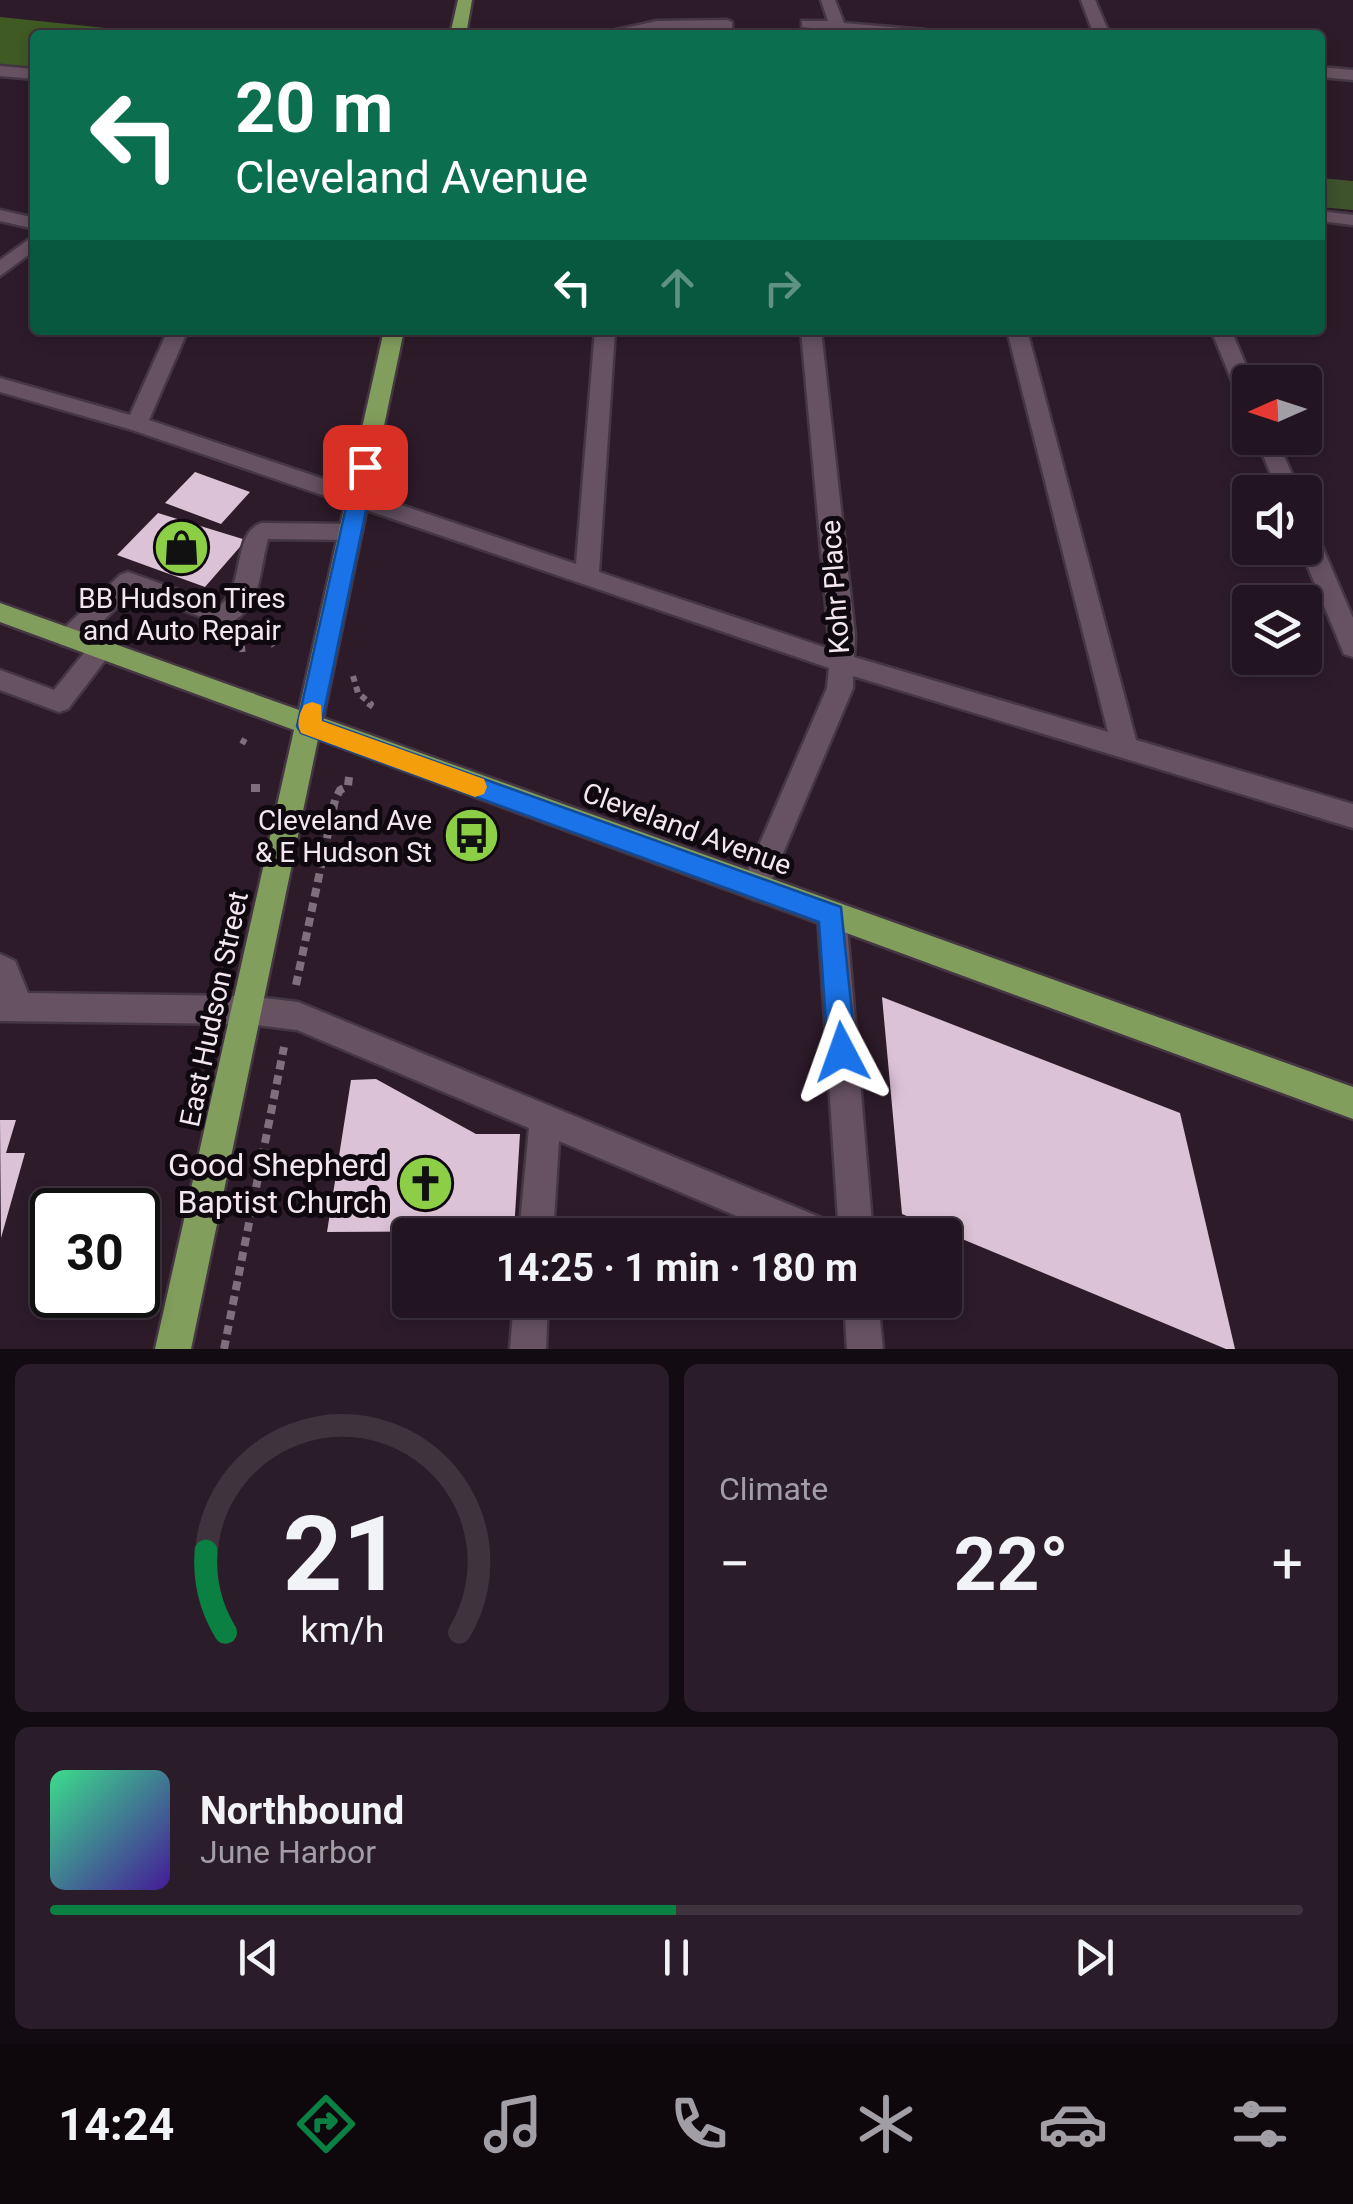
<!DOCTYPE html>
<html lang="en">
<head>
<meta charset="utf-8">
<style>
  :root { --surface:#221420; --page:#2a1d29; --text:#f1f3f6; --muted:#a29ea5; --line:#3f333e; --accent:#0b8043 }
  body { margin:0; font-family:Roboto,sans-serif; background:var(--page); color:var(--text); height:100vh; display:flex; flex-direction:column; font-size:38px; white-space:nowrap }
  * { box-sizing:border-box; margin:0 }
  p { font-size:32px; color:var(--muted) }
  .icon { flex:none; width:55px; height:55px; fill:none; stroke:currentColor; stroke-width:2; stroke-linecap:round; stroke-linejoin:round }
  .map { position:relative; height:1349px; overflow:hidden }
  .sheet { display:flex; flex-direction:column; gap:15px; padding:15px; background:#130b12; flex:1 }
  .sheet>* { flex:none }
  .guide { position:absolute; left:30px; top:30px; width:1295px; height:305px; border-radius:10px; box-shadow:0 5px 15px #0003,0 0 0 2px var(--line); background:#0b6e4f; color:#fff; overflow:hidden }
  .needle { width:65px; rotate:267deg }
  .buttons { position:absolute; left:1232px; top:365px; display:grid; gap:20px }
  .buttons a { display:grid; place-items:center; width:90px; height:90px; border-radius:10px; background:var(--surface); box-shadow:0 5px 15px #0003,0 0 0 2px var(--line); font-size:50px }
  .speed { position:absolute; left:30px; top:1188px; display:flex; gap:20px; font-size:50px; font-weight:700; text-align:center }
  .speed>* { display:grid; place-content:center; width:130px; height:130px; border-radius:50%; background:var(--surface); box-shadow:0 5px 15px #0003,0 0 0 2px var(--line); line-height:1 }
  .speed .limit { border:5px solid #111; border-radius:15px; background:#fff; color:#111 }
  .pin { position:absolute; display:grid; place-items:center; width:85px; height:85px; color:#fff; margin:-42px; border-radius:20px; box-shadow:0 5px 15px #0006 }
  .me { position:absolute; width:110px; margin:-55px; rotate:356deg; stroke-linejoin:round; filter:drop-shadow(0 0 8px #0008) }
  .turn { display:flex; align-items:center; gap:35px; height:210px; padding:0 40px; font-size:45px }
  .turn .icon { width:130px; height:130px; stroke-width:2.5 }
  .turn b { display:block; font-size:70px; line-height:85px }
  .lanes { display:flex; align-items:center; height:95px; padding:0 40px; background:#0003; justify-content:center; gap:50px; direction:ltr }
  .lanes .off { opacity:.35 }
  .big { font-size:75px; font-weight:700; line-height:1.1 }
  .sheet .tile { flex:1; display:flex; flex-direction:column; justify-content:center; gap:15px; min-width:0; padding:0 35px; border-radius:15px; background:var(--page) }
  .sheet .dial { align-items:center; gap:0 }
  .dial svg { height:260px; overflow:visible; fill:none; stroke:var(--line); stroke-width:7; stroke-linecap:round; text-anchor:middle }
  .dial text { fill:var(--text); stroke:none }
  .song { display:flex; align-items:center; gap:30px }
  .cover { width:120px; height:120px; border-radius:15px; background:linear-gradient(135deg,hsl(150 70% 55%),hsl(260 70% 35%)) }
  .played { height:10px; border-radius:5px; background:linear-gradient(90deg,var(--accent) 50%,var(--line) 50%) }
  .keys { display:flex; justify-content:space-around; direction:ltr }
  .heat { display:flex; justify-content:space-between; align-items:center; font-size:55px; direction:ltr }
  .sheet .tiles { flex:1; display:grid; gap:15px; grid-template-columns:1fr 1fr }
  .tile:last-child { grid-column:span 2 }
  .trip { position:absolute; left:392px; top:1218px; width:570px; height:100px; border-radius:10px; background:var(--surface); box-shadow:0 5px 15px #0003,0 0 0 2px var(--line); font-weight:700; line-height:100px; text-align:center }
  .menu { display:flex; height:160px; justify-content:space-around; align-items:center; background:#0e080d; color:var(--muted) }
  .menu .icon { width:70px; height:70px }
  .menu .active { color:var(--accent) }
  .menu b { font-size:45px; color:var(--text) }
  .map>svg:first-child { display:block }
</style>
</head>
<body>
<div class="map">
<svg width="1353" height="1349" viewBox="0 0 1353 1349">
  <rect width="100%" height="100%" fill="#2d1b2a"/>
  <path fill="#3e522c" d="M1320,178l33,3v29l-33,-3z"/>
  <path fill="#3f5a23" d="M0,17l173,18h-138v36l-35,-3z"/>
  <path fill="#dbc2d6" d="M195,472l55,20 -29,32 -56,-21z
    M158,513l88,27 -41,47 -88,-32z
    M882,997l298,116 55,236h-9l-324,-135z
    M376,1079l100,55h44l-6,97 -187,1 24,-152z
    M0,1120h16l-10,33h19l-24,85z"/>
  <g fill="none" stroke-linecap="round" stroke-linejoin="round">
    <defs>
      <path id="minor" d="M821,0h14l9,23 82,7 8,5h-58l-74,-8v-6h26z
        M1081,0h14l15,35h-16z
        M727,20l5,2v6l-140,7 65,-14z
        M0,66l35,3v10l-35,-3z
        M1320,67l33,3v10l-33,-3z
        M0,210l35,8v11l-35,-8z
        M1320,211l33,4v10l-33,-4z
        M35,235v15l-35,26v-16z
        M168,330h20l-39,90 427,144 19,-234h20l-16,242 231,77 -29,-319h20l34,305 -1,22 254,75 -101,-402h20l109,410 217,64v24l-500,-152v12l-88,208 -10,4 -10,-4 -4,-9 86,-199 2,-20 -700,-239 -129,-37v-14l130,37z
        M1211,330h20l22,52h-3v25l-10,-7z
        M1256,438h20l24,54h-22z
        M262,523l89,1 11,8 -11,8 -83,-1c-9,31 -6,74 -44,86l-92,-33 -53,53h-18l-3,-7 3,-7 59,-56 8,-3 93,33c25,-23 11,-73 41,-82z
        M1305,524l11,8 37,86v39l-9,-3 -3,-7 -41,-99h5z
        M101,640l9,3 3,7 -45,59 -9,3 -59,-22v-20l54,20 38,-47z
        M832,902l10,4 4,9 27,320h-34l-21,-320 4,-9z
        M0,954l15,7 13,32 219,3 51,6 536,221 5,12h-57l-223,-94 -6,94h-34l10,-107 -232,-98 -50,-6 -247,-3z
        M514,1300h34l-2,49h-36z
        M844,1300h34l5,49h-36z"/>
      <path id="major" d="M458,0h14l-6,35h-16z
        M384,330h20l-81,388 1030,369v32l-1035,-380 -127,610h-36l139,-619 -294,-108v-19l299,107z"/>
    </defs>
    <use href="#minor" stroke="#453643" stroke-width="5"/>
    <use href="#major" stroke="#453643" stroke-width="5"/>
    <path stroke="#7f6f7c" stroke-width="6" stroke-dasharray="6 5" stroke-linecap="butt" d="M267,636l7,10
      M242,646l1,11
      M353,676l5,17 13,11 -5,7
      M242,744l4,-7"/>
    <path stroke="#7f6f7c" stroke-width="8" stroke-dasharray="9 6" stroke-linecap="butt" d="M251,788h12
      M296,985l39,-185 5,-10 8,-4 1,-9
      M224,1349l60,-302"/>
    <use href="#minor" fill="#675262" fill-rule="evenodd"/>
    <use href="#major" fill="#829e5c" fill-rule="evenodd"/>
  </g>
  <path fill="#1a73e8" stroke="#114b97" stroke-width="2.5" d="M365,460l10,7 -53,254 519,186 15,145 -4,10 -10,4 -10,-4 -4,-10 -9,-130 -518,-189 -4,-7 58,-259z"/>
  <path fill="#f59e0b" d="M312,702l9,3 1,16 162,58 3,8 -3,7 -9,3 -174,-64c-5,-9 -2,-19 3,-28z"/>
  <defs>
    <symbol id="shop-disc" viewBox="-11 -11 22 22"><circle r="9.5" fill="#8cce45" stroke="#10080f"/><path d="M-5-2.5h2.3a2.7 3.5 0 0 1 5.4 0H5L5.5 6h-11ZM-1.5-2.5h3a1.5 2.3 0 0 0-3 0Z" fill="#111"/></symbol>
    <symbol id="bus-disc" viewBox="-11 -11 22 22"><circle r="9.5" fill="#8cce45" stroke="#10080f"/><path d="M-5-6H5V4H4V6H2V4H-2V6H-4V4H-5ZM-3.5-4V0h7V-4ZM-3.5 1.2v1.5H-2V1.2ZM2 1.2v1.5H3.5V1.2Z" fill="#111"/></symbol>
    <symbol id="church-disc" viewBox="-11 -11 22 22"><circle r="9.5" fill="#8cce45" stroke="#10080f"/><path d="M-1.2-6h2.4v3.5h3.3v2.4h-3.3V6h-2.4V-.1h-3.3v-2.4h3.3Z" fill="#111"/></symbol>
  </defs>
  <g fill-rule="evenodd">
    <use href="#shop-disc" x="150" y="516" width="63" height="63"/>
    <use href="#bus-disc" x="440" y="804" width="63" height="63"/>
    <use href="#church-disc" x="394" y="1152" width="63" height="63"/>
  </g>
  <g text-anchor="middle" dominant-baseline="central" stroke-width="10" stroke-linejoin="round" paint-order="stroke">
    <g font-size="28" fill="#f3e6f0" stroke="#10080f">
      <text transform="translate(835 587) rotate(-94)">Kohr Place</text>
      <text transform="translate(687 829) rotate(20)">Cleveland Avenue</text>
      <text transform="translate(214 1009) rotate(-78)">East Hudson Street</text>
    </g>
    <g font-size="28" fill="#f3e6f0" stroke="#10080f">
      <text x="182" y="598">BB Hudson Tires<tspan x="182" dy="32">and Auto Repair</tspan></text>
      <text x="432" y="820" text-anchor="end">Cleveland Ave<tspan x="432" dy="32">&amp; E Hudson St</tspan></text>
    </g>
    <g font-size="32" fill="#f3e6f0" stroke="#10080f" text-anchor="end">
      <text x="387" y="1165">Good Shepherd<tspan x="387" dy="37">Baptist Church</tspan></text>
    </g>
  </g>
</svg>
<div class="buttons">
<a><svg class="needle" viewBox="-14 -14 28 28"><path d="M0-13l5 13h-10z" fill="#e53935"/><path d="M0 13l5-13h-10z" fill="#a29ea5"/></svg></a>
<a><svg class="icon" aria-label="sound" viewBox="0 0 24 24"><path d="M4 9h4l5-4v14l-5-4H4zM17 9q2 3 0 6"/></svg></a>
<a><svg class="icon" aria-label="layers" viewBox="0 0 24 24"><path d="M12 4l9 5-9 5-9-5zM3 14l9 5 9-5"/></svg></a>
</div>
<div class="speed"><div class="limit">30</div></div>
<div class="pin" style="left:365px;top:467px;background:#d93025"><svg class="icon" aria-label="arrive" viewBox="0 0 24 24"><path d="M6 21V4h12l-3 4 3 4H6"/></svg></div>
<svg class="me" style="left:842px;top:1052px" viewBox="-20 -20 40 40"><path d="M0-17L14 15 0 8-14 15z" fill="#1a73e8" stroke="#fff" stroke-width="4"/></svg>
<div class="trip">14:25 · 1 min · 180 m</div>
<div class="guide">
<div class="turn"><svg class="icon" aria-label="left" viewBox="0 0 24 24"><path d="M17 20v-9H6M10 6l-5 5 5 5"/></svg><div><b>20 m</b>Cleveland Avenue</div></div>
<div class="lanes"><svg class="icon" aria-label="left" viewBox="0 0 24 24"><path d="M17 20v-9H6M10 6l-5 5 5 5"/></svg><svg class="icon off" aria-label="ahead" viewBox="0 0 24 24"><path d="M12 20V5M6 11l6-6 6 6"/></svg><svg class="icon off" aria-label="right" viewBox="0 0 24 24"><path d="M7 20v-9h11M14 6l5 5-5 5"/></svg></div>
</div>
</div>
<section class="sheet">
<div class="tiles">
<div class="tile dial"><svg viewBox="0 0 100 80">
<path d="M14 69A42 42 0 1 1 86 69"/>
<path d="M14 69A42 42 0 0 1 8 44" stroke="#0b8043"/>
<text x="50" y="56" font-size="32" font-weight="700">21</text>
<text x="50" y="72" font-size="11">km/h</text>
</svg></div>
<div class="tile"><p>Climate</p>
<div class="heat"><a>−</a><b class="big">22°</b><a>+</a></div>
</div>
<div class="tile">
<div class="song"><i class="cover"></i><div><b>Northbound</b><p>June Harbor</p></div></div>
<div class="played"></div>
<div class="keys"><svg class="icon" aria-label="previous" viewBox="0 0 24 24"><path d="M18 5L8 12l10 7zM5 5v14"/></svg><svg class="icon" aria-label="pause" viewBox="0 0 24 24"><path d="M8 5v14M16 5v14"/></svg><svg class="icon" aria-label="next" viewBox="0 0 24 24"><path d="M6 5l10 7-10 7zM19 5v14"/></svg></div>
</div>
</div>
</section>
<nav class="menu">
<b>14:24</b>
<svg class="icon active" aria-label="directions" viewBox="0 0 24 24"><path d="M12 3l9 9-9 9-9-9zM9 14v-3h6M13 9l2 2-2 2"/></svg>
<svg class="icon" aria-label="music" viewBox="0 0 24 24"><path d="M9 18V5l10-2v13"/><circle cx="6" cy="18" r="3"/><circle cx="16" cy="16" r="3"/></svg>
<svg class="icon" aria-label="phone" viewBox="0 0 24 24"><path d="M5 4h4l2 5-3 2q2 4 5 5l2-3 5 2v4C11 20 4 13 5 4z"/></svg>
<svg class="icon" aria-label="climate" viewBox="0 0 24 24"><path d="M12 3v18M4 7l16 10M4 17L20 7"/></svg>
<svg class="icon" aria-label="car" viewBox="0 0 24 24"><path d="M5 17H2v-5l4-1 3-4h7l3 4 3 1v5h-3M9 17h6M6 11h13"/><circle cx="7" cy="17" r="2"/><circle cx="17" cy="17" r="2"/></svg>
<svg class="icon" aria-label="filters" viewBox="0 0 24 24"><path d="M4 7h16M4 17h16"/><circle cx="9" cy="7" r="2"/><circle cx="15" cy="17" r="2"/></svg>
</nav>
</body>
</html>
